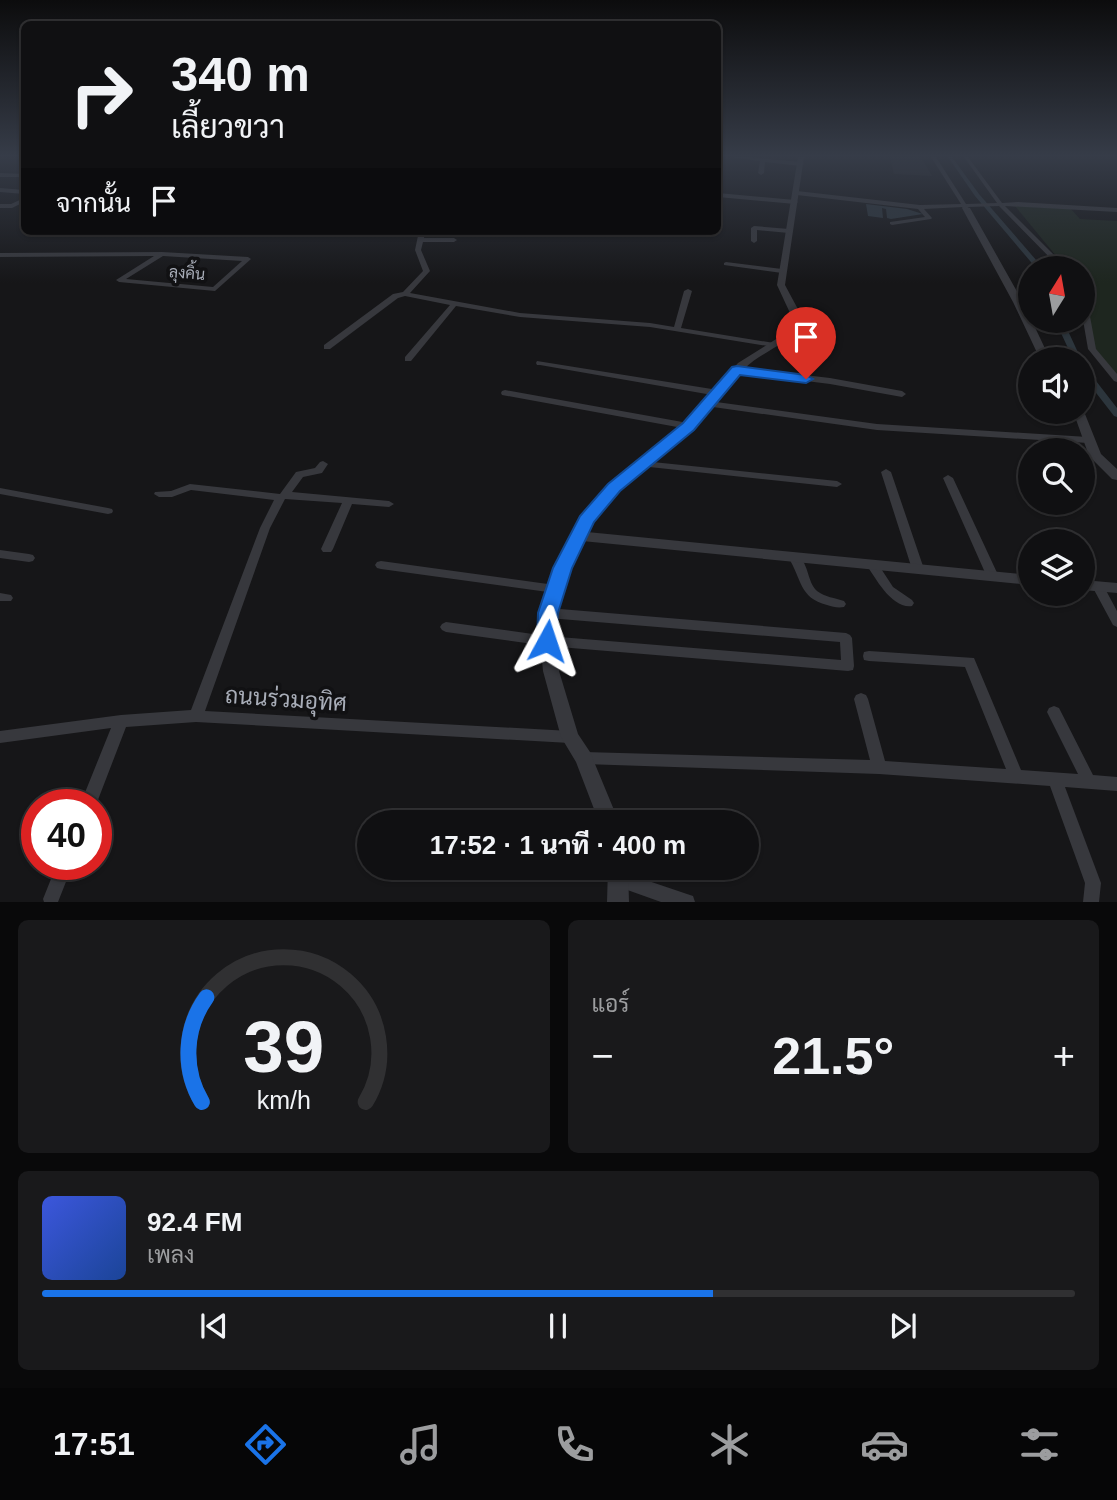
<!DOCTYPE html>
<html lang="th">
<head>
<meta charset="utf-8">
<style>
  :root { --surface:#101012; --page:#19191b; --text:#f1f3f6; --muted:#9c9d9f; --line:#303032; --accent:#1a73e8 }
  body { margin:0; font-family:Helvetica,Sarabun,sans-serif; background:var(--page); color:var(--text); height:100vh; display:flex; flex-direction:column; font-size:26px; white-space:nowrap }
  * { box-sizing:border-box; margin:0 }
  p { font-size:23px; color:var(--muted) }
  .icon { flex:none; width:38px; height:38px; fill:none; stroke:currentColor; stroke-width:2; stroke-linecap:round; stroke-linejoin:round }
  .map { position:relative; height:902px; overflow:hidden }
  .drawer { display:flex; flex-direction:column; gap:18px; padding:18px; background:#09090a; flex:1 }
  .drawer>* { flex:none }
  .banner { position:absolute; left:21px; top:21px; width:700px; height:214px; border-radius:10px; box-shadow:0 2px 5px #0004,0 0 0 2px var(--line); background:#101012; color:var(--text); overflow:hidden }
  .needle { width:46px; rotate:11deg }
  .fabs { position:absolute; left:1018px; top:256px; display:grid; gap:14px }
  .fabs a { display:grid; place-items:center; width:77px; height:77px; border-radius:50%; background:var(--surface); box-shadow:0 2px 5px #0004,0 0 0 2px var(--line); font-size:35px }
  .speed { position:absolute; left:21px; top:789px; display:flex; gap:14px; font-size:35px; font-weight:700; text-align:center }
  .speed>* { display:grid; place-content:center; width:91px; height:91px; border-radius:50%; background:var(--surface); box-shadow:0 2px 5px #0004,0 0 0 2px var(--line); line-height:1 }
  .speed .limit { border:10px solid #d22; background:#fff; color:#111 }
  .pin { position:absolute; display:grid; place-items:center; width:60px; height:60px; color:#fff; margin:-72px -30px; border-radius:50% 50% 50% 0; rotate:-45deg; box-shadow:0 0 7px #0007 }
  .pin .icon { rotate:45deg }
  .me { position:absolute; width:77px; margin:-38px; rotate:5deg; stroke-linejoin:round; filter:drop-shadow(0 0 5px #0008) }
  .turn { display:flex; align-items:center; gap:24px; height:147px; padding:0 35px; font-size:32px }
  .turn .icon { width:91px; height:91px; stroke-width:2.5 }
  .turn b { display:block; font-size:49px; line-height:60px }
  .then { display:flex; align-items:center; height:66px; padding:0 35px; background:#0003; gap:14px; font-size:26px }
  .big { font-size:52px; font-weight:800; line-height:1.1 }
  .drawer .card { flex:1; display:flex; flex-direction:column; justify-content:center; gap:10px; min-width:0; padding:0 24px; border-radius:10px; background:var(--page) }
  .drawer .dial { align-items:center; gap:0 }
  .dial svg { height:182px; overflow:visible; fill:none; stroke:var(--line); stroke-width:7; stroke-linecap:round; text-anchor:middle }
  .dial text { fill:var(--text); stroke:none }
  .song { display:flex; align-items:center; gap:21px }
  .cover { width:84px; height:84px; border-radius:10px; background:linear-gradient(135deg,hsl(230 70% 55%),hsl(220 70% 35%)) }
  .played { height:7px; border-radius:4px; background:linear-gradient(90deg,var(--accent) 65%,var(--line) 65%) }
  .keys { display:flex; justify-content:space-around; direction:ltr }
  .heat { display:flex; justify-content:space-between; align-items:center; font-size:38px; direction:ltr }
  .drawer .tiles { flex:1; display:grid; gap:18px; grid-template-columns:1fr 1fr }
  .card:last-child { grid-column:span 2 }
  .trip { position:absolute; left:357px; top:810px; width:402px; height:70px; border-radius:35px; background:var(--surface); box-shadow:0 2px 5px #0004,0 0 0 2px var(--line); font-weight:800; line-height:70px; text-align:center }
  .tabs { display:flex; height:112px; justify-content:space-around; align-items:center; background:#060607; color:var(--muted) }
  .tabs .icon { width:49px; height:49px }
  .tabs .current { color:var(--accent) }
  .tabs b { font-size:32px; color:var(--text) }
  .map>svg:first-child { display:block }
</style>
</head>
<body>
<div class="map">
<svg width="1117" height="902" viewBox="0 0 1117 902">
  <rect width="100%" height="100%" fill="#161618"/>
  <path fill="#222225" d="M890,157h31l11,19 -38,-2z"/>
  <path fill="#1e261f" d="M1015,206l56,3 9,10 37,2v156l-25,-28 -9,-38v-43h-17z"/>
  <path fill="#2c353c" d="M866,204l41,5 16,5 -32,5 -4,-1 -1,-9 -4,-1 1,10 -15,-2z"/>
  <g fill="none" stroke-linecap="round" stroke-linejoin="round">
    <path fill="#2c353c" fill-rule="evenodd" d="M948,157h4l27,37 64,74h-7l-61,-72z
      M1055,320h8l18,39h-8z
      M1083,368h3l31,40v9l-3,-1 -31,-40z"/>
    <path fill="#37383d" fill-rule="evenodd" d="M731,157h16l54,5 3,2 -3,2 -36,-4 -1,11 -3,2 -3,-2 2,-12z
      M931,157h5l30,47 31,-1 -33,-46h4l34,46 16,-1 99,6v4l-112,-6 62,62h-7l-61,-62 -31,1 -2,3 -3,-3 -39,2 8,9 -1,1 -39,6 -2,-1v-2l35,-5 -7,-8 -121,-14 -3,-2 3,-2 123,14 41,-1z
      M0,173l24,1v3h-24z
      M0,188l24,2v4l-24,-2z
      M718,193l77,7 3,2 -3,2 -77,-7z
      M24,198v4l-12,6h-12v-4h11z
      M754,226l35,3 3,2 -3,2 -32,-3v11l-3,2 -3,-2v-13z
      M419,231h6l-1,7h30l3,2 -3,2h-31l-2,8 9,21 -20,22 110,20 130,10 24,4 10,-36 4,-2 4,2 -11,37 93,15 4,2 -4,2 -124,-20 -130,-10 -64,-11 -45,55h-6v-4l45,-52 -45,-9 -7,2 -68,51h-6v-4l69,-51 10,-2 20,-21 -8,-21z
      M162,252l86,5 3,2 -36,32 -96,-9 -3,-2 38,-24 -154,1v-4zM163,256l79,5 -29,26 -87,-8z
      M726,262l56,7 3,2 -3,2 -58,-8v-2z
      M1083,298l4,2 9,49 21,25v8l-3,-1 -26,-32 -5,-29z
      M537,361l181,29 4,3 -4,3 -178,-31h-3l-1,-2z
      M737,367l93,11 72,13 4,3 -4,3 -72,-13 -96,-12 -1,-2 1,-2z
      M505,390l183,33 5,3 -5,3 -186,-34 -1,-2 1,-2z
      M709,401l168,23 211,13 5,3 -5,3 -211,-13 -171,-24 -1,-2 1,-2z
      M323,461l5,3 -6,9 -19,4 -11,15 97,9 5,3 -5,3 -37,-3 -19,45 -2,3h-8l-2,-3 21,-46 -57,-4 -15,29 -65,183 365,20 5,2 2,4 -2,4 -5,2 -374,-21 -70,5 -30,78h-16l31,-77 -111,15v-12l121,-16 70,-5 69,-182 14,-28 -83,-10 -19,7h-13l-5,-3 1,-2 16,-1 19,-7 90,10 16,-22 19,-4 5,-6z
      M643,461l194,20 5,3 -5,3 -197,-21 -2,-2 2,-2z
      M886,469l5,3 33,97 -2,3h-8l-2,-3 -31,-97z
      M948,475l5,3 46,99 -2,3 -4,1 -4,-1 -2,-3 -44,-99z
      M0,488l108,20 4,1 1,2 -1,2 -4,1 -108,-20z
      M0,550l29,4 4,1 2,3 -2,3 -4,1 -29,-4z
      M794,553c16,8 12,28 23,38 8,6 18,7 27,10l2,3 -2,3c-6,1 -11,0 -17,-2 -28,-7 -25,-26 -39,-48l2,-3z
      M872,560l4,1 17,26 19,13 2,3 -2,3c-20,3 -36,-27 -46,-42l2,-3z
      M381,561l174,24 4,1 2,3 -2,3 -4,1 -174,-24 -4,-1 -2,-3 2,-3z
      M1098,582l4,1 15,28v16l-4,-2 -21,-39 2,-3z
      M0,593l11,2 2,3 -2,3h-11z
      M548,608l298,25 4,2 2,3 2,28 -1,4 -5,1 -301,-25 -101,-14 -4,-2 -2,-3 2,-3 4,-2 101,14 294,24 -1,-18 -292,-24 -4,-2 -2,-3 2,-3z
      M869,651l105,7 47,112 57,4 -31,-62 2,-4 5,-2 5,2 34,67 24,2v14l-52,-4 36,96 -2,19h-16l2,-19 -35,-97 -171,-12 -295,-10 -5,-1 -2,-5 2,-5 5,-1 286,8 -16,-61 2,-4 5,-2 5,2 2,4 17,62 121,8 -41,-102 -96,-6 -5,-1 -1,-4 1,-4z
      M57,864h16l-15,38h-14l-1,-3z
      M619,871l68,23 6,2 2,6h-34l-42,-15 -6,-2 -2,-6 2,-6z"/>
    <path fill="#37383d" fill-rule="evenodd" d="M798,157h6l-19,128 15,28v14c-15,19 -39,25 -56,42 -19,19 -34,43 -54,61 -35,32 -81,58 -103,102l444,43v10l-449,-44 -13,26 -14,60 4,44 19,63 12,18 29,70h-20l-23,-60 -15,-25 -18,-66 -4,-44 16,-60 26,-50 28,-33 75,-60 54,-61 43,-27 9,-10v-13l-13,-28z
      M963,206l7,2 53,94 27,57h-10l-27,-57 -51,-94z
      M1083,409l18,45 16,15v11l-5,-1 -23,-23 -16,-45h10z
      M1083,580l34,3v10l-34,-3z
      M608,868h20l1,34h-22z"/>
  </g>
  <linearGradient id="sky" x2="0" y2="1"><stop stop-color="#0c0c0d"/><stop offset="0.55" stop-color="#363c48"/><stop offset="1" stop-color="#363c48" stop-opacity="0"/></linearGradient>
  <rect width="1117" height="283" fill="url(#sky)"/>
  <path fill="#1a73e8" stroke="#114b97" stroke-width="2" d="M737,366l69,9 7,4 -7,4 -66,-8 -46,55 -74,61 -26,31 -22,46 -14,45 -3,33h-15l-3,-5 1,-28 15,-45 27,-52 28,-32 75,-61 49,-56z"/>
  <g text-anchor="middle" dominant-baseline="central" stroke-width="7" stroke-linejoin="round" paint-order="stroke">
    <g font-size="16" fill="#a8adb8" stroke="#111113">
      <text transform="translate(187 273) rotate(5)">ลุงคิ้น</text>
    </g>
    <g font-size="23" fill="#a8adb8" stroke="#111113">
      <text transform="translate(286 699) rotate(4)">ถนนร่วมอุทิศ</text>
    </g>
  </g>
</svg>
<div class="fabs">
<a><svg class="needle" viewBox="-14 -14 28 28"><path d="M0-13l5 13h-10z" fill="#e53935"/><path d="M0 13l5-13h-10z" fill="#9c9d9f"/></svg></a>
<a><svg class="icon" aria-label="sound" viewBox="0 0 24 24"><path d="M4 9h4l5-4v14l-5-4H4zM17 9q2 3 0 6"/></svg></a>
<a><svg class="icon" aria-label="search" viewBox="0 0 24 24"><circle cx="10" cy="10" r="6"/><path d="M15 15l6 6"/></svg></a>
<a><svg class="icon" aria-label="layers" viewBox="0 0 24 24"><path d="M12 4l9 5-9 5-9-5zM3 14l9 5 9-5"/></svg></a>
</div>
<div class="speed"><div class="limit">40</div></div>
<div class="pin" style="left:806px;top:379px;background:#d93025"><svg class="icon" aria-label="arrive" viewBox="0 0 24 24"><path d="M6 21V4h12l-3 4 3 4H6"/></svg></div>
<svg class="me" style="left:547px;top:641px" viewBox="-20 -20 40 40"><path d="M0-17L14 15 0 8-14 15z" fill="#1a73e8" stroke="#fff" stroke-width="4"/></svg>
<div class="trip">17:52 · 1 นาที · 400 m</div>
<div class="banner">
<div class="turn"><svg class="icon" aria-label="right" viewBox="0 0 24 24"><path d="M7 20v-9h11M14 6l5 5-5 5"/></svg><div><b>340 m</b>เลี้ยวขวา</div></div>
<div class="then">จากนั้น<svg class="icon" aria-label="arrive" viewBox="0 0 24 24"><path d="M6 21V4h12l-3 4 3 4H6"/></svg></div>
</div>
</div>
<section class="drawer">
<div class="tiles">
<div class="card dial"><svg viewBox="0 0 100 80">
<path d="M14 69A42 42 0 1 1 86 69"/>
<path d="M14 69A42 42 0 0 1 16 23" stroke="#1a73e8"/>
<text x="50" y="56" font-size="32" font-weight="700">39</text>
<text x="50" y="72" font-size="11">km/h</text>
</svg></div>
<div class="card"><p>แอร์</p>
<div class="heat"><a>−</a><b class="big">21.5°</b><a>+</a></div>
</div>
<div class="card">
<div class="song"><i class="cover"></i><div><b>92.4 FM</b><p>เพลง</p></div></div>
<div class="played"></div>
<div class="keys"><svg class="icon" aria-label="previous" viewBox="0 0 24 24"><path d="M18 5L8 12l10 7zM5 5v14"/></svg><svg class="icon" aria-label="pause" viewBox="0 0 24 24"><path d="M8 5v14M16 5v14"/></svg><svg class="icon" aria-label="next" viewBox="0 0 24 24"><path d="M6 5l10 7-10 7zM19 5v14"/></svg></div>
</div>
</div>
</section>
<nav class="tabs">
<b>17:51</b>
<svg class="icon current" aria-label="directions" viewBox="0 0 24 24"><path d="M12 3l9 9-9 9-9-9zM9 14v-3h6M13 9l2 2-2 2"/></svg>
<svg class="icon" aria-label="music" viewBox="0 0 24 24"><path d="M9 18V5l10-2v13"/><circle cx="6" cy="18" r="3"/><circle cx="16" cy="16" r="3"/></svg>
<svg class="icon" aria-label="phone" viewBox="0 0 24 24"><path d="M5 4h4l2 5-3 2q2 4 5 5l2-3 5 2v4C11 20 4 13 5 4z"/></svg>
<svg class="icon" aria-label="climate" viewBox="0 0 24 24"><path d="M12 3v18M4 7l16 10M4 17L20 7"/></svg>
<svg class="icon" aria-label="car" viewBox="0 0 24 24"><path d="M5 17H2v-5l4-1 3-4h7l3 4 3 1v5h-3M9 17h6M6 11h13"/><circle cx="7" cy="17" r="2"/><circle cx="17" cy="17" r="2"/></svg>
<svg class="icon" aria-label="filters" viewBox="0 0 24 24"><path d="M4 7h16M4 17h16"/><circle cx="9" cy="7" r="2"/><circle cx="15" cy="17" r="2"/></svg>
</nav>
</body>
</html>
